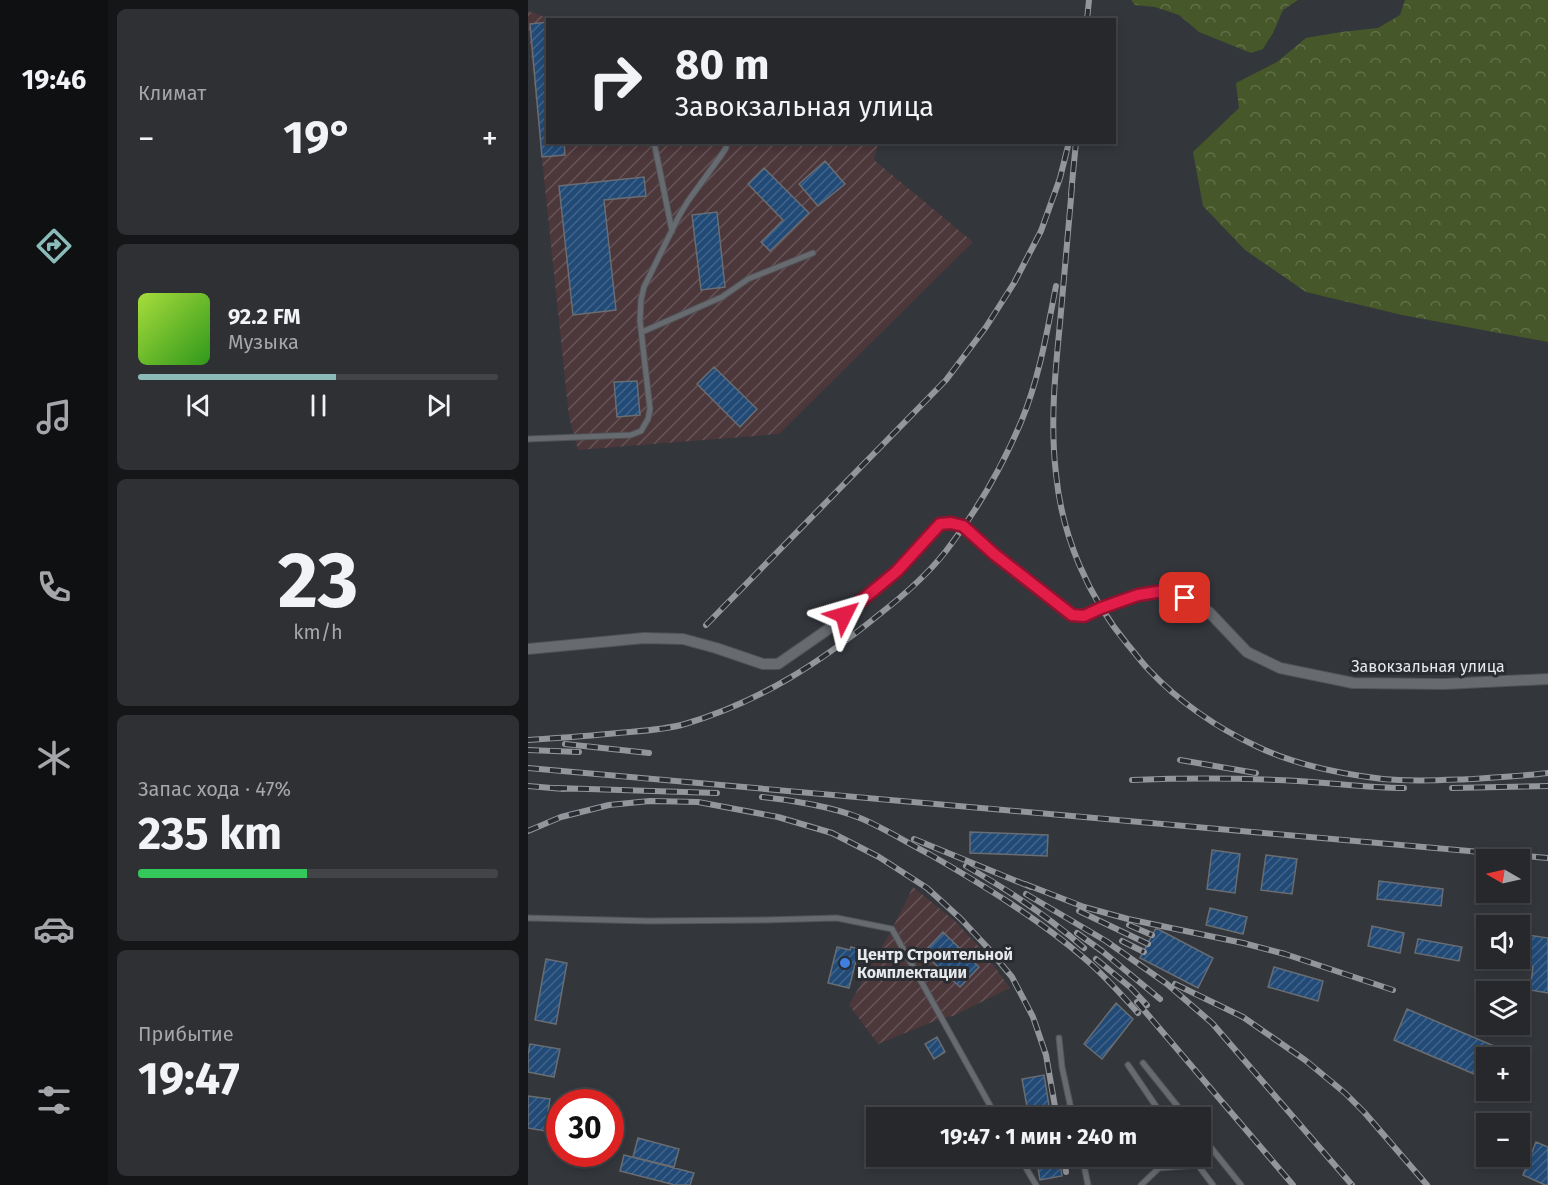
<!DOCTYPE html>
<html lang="ru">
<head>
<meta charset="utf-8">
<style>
  :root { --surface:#26282c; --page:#2e3034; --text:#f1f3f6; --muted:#a4a6a9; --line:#424448; --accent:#8bbbb9 }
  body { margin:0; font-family:"Fira Sans",sans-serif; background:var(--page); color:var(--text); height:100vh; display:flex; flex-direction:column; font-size:22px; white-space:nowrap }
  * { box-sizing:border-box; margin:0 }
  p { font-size:20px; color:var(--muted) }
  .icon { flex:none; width:33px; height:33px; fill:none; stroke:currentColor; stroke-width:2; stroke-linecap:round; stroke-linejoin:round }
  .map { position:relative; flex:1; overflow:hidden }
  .side { display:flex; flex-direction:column; gap:9px; padding:9px; background:#151618; width:420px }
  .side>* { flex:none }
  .guide { position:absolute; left:18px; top:18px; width:570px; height:126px; border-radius:0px; box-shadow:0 3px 9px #0003,0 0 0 2px var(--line); background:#26282c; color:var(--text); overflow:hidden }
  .needle { width:39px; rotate:279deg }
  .controls { position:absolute; left:948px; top:849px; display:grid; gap:12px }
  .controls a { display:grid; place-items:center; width:54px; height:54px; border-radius:0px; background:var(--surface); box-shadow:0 3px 9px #0003,0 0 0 2px var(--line); font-size:30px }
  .speed { position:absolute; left:18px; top:1089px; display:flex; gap:12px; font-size:30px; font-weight:700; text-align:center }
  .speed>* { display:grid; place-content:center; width:78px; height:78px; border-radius:50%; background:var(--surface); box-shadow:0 3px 9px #0003,0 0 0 2px var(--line); line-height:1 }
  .speed .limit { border:9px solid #d22; background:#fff; color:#111 }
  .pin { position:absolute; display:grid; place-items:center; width:51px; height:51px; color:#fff; margin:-26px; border-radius:12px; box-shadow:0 3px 9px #0006 }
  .me { position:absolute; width:66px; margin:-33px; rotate:50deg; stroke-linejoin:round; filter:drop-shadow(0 0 4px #0008) }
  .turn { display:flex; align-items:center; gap:21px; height:126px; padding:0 30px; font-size:27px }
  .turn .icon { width:78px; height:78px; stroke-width:2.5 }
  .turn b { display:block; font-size:42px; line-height:51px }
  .big { font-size:45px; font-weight:700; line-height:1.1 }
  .side .tile { flex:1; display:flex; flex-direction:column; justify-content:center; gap:9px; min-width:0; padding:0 21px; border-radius:9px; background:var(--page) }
  .side .dial { align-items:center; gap:0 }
  .dial b { font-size:78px; line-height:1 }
  .song { display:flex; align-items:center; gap:18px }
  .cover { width:72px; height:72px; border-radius:9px; background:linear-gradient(135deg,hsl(80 70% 55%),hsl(110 70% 35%)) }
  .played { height:6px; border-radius:3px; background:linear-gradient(90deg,var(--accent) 55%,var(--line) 55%) }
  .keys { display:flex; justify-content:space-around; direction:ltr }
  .heat { display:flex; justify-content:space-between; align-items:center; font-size:33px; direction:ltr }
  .charge { height:9px; border-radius:4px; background:linear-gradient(90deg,#34c759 47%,var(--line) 0) }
  .trip { position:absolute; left:338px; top:1107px; width:345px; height:60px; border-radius:0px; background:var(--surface); box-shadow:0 3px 9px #0003,0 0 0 2px var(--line); font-weight:700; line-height:60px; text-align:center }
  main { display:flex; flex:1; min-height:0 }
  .menu { display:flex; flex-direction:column; width:108px; justify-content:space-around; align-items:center; background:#0f1012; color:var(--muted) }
  .menu .icon { width:42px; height:42px }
  .menu .selected { color:var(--accent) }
  .menu b { font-size:27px; color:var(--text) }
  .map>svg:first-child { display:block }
</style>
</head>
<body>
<main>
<nav class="menu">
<b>19:46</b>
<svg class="icon selected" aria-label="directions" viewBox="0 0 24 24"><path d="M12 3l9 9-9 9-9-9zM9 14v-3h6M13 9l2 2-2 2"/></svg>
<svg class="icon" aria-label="music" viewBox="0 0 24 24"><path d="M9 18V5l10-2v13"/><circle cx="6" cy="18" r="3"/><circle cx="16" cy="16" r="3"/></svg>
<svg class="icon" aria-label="phone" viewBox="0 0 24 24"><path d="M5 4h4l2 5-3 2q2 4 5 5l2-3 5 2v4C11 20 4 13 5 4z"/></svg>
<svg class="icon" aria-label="climate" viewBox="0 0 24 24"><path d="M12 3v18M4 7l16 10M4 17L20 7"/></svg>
<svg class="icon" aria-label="car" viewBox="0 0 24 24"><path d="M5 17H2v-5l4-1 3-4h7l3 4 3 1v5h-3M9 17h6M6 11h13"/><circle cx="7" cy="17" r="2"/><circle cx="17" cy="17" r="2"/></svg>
<svg class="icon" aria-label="filters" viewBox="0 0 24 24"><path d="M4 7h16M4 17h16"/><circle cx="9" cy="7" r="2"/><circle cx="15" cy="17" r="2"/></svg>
</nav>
<section class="side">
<div class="tile"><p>Климат</p>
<div class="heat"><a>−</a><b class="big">19°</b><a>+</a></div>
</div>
<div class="tile">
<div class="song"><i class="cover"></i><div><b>92.2 FM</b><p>Музыка</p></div></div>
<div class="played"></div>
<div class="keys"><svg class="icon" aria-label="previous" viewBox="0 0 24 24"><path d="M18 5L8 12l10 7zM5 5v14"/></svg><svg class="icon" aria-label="pause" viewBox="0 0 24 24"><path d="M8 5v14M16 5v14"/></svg><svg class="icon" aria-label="next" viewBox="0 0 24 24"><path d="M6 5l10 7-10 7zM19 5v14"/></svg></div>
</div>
<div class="tile dial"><b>23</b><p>km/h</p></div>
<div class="tile"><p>Запас хода · 47%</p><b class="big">235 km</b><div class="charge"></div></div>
<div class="tile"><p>Прибытие</p><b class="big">19:47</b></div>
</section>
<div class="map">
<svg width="1020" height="1185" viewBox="0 0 1020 1185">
  <defs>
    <pattern id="industrial-furrows" width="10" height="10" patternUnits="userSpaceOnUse" patternTransform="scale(1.5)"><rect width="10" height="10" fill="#4c373b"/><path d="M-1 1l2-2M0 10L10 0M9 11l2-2" fill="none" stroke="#665458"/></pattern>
    <pattern id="forest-crowns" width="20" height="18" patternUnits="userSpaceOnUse" patternTransform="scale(1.5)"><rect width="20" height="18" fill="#465829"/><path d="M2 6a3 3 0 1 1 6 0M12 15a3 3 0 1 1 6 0" fill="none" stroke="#617048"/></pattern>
    <pattern id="building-hatch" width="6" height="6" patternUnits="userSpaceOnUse" patternTransform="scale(1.5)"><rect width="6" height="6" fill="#224a76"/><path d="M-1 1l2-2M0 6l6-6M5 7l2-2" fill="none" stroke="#42648a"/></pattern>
  </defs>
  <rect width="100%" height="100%" fill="#33363b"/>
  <path fill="url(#industrial-furrows)" d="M0,11l23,8 -3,1v122l327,1 3,1 -4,16 99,82 -194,192 -201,16 -9,-33 -41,-392z
    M385,887l42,34 28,30 27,37 -57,28 -11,2 -64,26 -29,-39 43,-76z"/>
  <path fill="url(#forest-crowns)" d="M603,0h167l-15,10 -10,23 -10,16 -12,4 -52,-21 -20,-17 -24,-8 -20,-2z
    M877,0h143v342l-146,-27 -96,-23 -61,-42 -42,-44 -10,-54 46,-44 -3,-25 41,-21 29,-24 35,-6 37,-4 22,-13z"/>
  <path fill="url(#building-hatch)" stroke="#696d72" stroke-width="1.5" d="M20,22v120h16l1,13 -23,2 -12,-133z
    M297,161l20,23 -27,22 -19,-22z
    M236,168l45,45 -39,38 -9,-9 22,-22 -35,-36z
    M116,177l2,19 -42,4 12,110 -43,5 -14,-129z
    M189,212l8,75 -24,3 -9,-75z
    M186,367l43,42 -17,18 -43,-43z
    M109,381l3,34 -23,2 -3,-35z
    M442,832l78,3 -1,21 -77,-3z
    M684,850l28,4 -5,39 -28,-4z
    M738,855l31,4 -5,35 -31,-4z
    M851,881l64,8 -2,17 -64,-7z
    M682,908l37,9 -4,17 -37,-9z
    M844,926l32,7 -4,20 -32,-7z
    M628,928l57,30 -15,30 -58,-30z
    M415,932l36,35 -19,20 -37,-34z
    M992,934l28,4v55l-18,-3 3,-23 -35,-5 1,-4h21z
    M890,939l44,8 -3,14 -44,-8z
    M309,947l13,3 1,-3 8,2 -10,39 -21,-5z
    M18,959l21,4 -11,61 -21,-4z
    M746,967l49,14 -5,20 -50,-14z
    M588,1003l17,16 -31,40 -18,-15z
    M879,1009l94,40 -4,9h-11v21l-92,-39z
    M409,1037l8,15 -11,7 -9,-15z
    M2,1044l30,5 -6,28 -26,-5v-18z
    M516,1075l7,43h-22l-7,-39z
    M0,1096l22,3 -5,32 -17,-3z
    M110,1138l41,11 -5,18 -41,-10z
    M1008,1142l12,5v38h-3l-22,-10z
    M96,1155l70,18 -4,12h-15l-55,-14z
    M508,1156h23l3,20 -22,4z"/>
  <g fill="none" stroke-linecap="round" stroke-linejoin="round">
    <defs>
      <path id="lane" d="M128,142l-1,5 17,84
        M114,332l80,-35 26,-18 65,-26
        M0,439l103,-4 10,-4 7,-12 2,-10 -10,-88 1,-21 3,-13 35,-71 9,-15 32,-44 6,-9v-6
        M0,918l121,3 115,-1 73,-2 55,11 105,189
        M531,1038l3,29 11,51
        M615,1063l44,55
        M600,1065l36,53
        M672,1134l41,51
        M491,1156l17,29
        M554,1156l6,29
        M663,1156l22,29
        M613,1185l18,-17 39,-3"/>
      <path id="street" d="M0,649l116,-11 39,1 33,9 47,16h15l49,-34 70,-59 43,-47 11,-1 12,3 31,27 78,62 12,1 17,-8 37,-13 25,-4 22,7 24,14 38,40 33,16 73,15 91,1 104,-5"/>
    </defs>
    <use href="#lane" stroke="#505356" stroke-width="7"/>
    <use href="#street" stroke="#505356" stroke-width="12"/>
    <use href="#lane" stroke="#676b70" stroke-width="5"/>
    <use href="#street" stroke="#676b70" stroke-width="10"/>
    <defs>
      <path id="rail" d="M559,20l2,-20
        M544,187c-4,46 -8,91 -12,136 -5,51 -10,100 -4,151 6,62 32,123 72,171 7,8 13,17 21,25 29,31 68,58 107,76 39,19 85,28 127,33 30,3 60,1 90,0 25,-2 50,-3 75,-6
        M543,194l5,-52
        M178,625l240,-245 40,-53 28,-44 27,-52 19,-53 9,-36
        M0,740c30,-2 60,-4 90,-7 22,-2 46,-3 67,-9 75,-22 136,-62 196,-111 23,-18 47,-39 65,-62 30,-39 56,-84 75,-129 18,-43 26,-90 35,-136
        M37,744l84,9
        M0,750l51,2
        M652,760l76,13
        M0,768l1020,90
        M604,780c55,-2 110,-2 166,1 35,2 71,7 106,7
        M0,786l36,3
        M28,788l161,5
        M924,788l96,-2
        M234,797c30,3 71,10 98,21 24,10 46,24 69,36 54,31 108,64 155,104 19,16 37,36 54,55
        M0,831l33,-14 48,-12 41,-4 48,1 80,15 54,16 47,24 48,31 34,31 26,28 25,30 21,40 13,38 11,63
        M386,839l117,48
        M438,866c42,24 82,50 118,82
        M497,884l59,23 44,12 115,24 42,11 108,36
        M498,894l80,47 61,43 45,39 140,162
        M551,911l69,33
        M601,925l23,10
        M549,933l25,18 58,48
        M594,941l22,11
        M568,959l35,29 16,17
        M647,984l68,33 62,43 40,33 19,19 63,73
        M609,1002l156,183
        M536,1156l2,16"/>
    </defs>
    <use href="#rail" stroke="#93969a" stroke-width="6"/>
    <use href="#rail" stroke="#292c31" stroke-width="4" stroke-dasharray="11" stroke-linecap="butt"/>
  </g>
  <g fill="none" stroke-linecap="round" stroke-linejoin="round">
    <defs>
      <path id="route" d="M316,615l53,-44 43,-47 11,-1 12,3 31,28 78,61 12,1 17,-8 37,-13 25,-4 22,7"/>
    </defs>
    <use href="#route" stroke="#92132f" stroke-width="15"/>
    <use href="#route" stroke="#e11d48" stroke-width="10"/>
  </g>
  <circle fill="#3f7fe0" stroke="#292c31" stroke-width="2" cx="317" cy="963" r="6"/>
  <g text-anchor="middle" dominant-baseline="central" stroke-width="6" stroke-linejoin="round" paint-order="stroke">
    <g font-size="16" fill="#e6e8eb" stroke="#292c31">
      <text x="900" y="666">Завокзальная улица</text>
    </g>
    <g font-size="16" font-weight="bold" fill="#e6e8eb" stroke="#292c31" text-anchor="start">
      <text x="329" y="954">Центр Строительной<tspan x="329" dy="18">Комплектации</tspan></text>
    </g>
  </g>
</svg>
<div class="controls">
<a><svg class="needle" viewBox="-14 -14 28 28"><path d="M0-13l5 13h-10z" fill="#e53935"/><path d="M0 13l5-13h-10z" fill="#a4a6a9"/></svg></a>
<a><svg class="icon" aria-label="sound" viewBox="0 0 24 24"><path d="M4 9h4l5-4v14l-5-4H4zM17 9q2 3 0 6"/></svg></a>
<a><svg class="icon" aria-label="layers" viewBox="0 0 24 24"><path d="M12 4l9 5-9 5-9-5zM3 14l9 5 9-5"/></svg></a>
<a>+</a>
<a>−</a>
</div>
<div class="speed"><div class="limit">30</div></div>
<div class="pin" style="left:657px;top:598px;background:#d93025"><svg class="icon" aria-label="arrive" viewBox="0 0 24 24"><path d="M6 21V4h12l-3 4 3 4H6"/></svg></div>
<svg class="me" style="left:316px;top:615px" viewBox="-20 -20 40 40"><path d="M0-17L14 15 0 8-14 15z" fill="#e11d48" stroke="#fff" stroke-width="4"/></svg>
<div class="trip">19:47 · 1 мин · 240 m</div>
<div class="guide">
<div class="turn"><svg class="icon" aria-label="right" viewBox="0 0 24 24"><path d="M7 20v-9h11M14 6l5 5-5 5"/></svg><div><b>80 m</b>Завокзальная улица</div></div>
</div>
</div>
</main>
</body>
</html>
